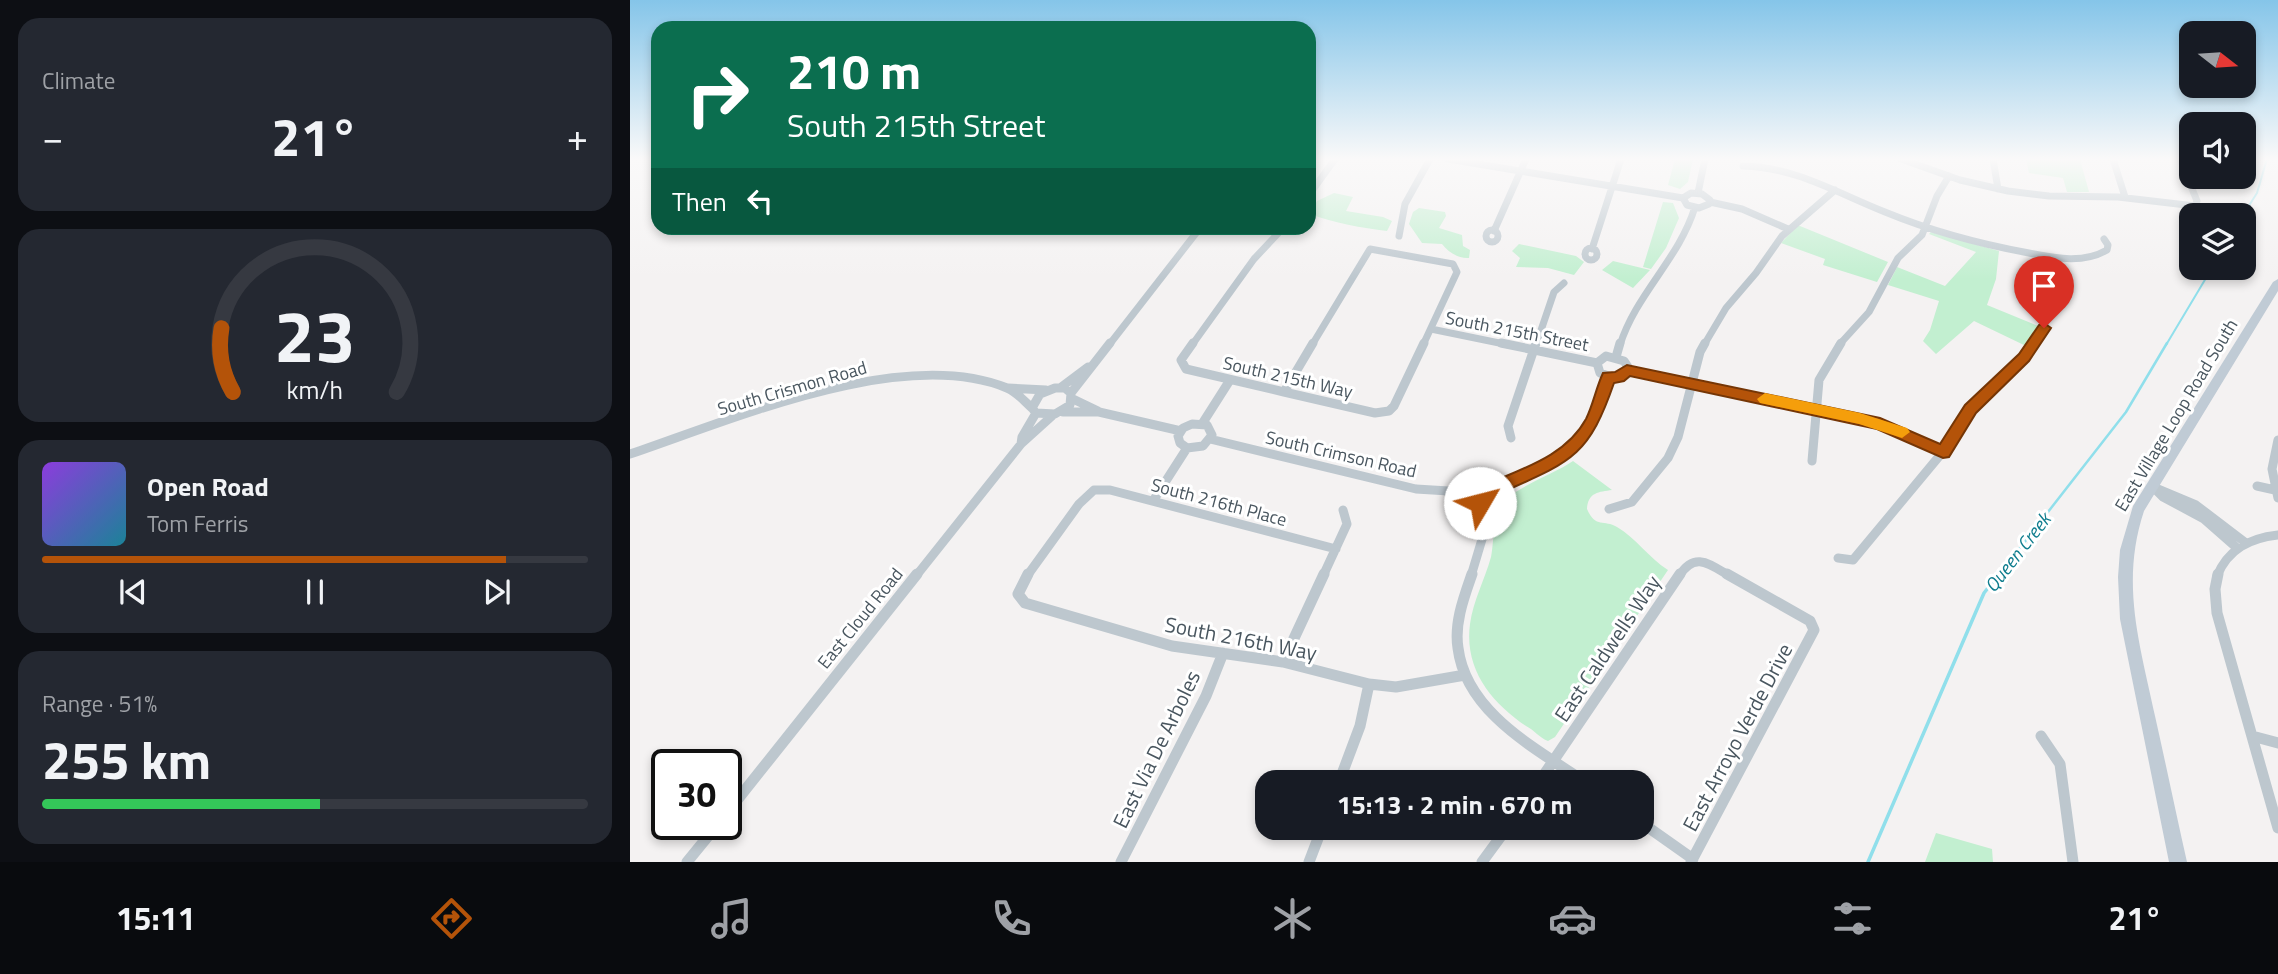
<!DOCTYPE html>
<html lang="en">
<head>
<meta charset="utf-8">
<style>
  :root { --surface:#171b24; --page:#242831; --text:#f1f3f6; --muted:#9ea1a6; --line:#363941; --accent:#b45309 }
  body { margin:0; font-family:"Titillium Web",sans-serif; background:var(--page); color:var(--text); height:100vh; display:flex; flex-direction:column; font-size:26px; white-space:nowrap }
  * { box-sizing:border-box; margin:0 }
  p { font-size:23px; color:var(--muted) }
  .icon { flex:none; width:38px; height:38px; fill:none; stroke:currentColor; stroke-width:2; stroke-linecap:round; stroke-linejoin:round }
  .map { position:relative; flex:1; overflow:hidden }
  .side { display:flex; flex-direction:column; gap:18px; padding:18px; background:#0d0f14; width:630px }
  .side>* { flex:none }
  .hud { position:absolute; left:21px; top:21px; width:665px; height:214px; border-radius:21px; box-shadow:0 4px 10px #0003; background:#0b6e4f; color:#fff; overflow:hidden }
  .needle { width:46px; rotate:107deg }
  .tools { position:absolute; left:1549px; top:21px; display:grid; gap:14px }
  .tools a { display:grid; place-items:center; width:77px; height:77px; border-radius:14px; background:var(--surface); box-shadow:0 4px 10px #0003; font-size:35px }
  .speed { position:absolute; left:21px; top:749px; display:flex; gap:14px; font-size:35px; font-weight:700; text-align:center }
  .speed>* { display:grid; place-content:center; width:91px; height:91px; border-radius:50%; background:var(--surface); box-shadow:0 4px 10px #0003; line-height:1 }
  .speed .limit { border:4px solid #111; border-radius:10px; background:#fff; color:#111 }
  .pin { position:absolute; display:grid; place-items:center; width:60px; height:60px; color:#fff; margin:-72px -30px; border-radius:50% 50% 50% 0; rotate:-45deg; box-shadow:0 0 7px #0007 }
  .pin .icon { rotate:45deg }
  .me { position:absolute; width:77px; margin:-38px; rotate:53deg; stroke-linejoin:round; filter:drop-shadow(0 0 5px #0008) }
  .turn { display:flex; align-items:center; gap:24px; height:147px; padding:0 21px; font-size:32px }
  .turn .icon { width:91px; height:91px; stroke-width:2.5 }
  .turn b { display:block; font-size:49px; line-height:60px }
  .then { display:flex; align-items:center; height:66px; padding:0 21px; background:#0003; gap:14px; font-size:26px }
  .big { font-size:52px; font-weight:700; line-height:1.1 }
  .side .widget { flex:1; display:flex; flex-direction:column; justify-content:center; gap:10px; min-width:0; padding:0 24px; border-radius:21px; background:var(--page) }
  .side .dial { align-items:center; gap:0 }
  .dial svg { height:182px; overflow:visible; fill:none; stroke:var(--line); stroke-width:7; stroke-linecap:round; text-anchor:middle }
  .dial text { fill:var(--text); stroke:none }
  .song { display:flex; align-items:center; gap:21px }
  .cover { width:84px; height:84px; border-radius:10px; background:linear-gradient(135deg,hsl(270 70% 55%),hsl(190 70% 35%)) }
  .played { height:7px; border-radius:4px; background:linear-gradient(90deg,var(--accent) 85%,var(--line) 85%) }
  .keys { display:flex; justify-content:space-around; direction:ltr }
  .heat { display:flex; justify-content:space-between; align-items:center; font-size:38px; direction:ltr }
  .charge { height:10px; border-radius:5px; background:linear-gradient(90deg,#34c759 51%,var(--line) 0) }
  .trip { position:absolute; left:625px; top:770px; width:399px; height:70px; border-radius:21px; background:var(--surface); box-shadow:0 4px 10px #0003; font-weight:700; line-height:70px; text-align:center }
  .dock { display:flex; height:112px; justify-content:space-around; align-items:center; background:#090b0e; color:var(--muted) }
  .dock .icon { width:49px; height:49px }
  .dock .active { color:var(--accent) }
  .dock b { font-size:32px; color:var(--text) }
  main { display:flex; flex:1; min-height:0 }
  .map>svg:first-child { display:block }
</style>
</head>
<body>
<main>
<section class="side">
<div class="widget"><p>Climate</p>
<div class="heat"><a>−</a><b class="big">21°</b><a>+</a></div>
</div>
<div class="widget dial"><svg viewBox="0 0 100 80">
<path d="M14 69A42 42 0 1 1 86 69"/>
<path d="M14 69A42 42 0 0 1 9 41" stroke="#b45309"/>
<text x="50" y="56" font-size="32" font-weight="700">23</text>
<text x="50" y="72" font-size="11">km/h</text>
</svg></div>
<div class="widget">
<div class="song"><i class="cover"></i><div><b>Open Road</b><p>Tom Ferris</p></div></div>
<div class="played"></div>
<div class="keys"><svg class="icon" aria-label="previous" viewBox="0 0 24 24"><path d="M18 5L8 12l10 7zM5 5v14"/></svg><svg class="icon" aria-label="pause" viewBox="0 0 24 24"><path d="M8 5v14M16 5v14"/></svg><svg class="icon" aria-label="next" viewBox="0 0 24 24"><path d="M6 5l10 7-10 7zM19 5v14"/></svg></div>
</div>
<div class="widget"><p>Range · 51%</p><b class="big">255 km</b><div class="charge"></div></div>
</section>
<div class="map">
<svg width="1648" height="862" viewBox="0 0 1648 862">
  <rect width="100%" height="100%" fill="#f4f2f2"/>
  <path fill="#c2efd0" d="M1045,159h18l-5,23 -8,7 -12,-4z
    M1396,159h54l9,33h-22l-4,-14 -34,-5z
    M704,193l19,4 -7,14 37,6 9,4 -5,10c-25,-3 -53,-8 -77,-17l7,-13z
    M1033,202l10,1 6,15 -13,30 -15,21 -8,-2z
    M789,208l26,4 1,4 -7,12 23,7 1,11 7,4 -1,8c-10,1 -21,-6 -27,-14l-20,-1 -13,-19 4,-12z
    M1167,226h3l88,36 -11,20 -54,-17 2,-6 -44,-16z
    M1301,232l68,19 -3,28 -9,26 51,21 -12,20 -52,-25 -38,33 -13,-13 7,-11 9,-29 -51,-16 9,-18 48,19 31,-34 -47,-18z
    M889,244l57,12 8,6 -10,13 -26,-7 -32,-1 4,-9 -8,-7z
    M983,261l37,9 -17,18 -31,-18z
    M943,461l39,29c-13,2 -24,2 -25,19 9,20 17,10 30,18 19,11 32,31 51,43l-113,167 -7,4c-8,-3 -14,-11 -22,-15 -35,-24 -62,-57 -56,-102 3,-23 15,-45 21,-67 2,-10 4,-44 6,-48 10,-19 56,-34 76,-48z
    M1306,833l56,16 1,13h-68z"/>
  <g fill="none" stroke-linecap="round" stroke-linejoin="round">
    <path stroke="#90dfeb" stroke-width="2" d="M1613,215l14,-22 10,-34
      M1536,345l46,-77"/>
    <path stroke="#90dfeb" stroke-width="2.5" d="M1368,576l128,-164 41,-69"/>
    <path stroke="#90dfeb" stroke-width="3.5" d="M1238,862l116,-269 15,-19"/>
    <path stroke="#bdc7ce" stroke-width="7" d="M818,159l235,39
      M1271,159l59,21 48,11 41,5 69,1 77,9 2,-5 -17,-42
      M1363,159l5,30
      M1483,159l12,38
      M1113,166c52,1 94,27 142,46 46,19 95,32 144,41 26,5 54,11 78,-3l1,-5 -4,-6
      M1061,193l11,1 8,6 -1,4 -10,4 -12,-3 -4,-7z
      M1068,193l7,-34
      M679,195l26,-36
      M1080,202l32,7 46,20
      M856 236a6 6 0 1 1 12 0a6 6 0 1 1-12 0Z
      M864,231l32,-72
      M769,236l6,-32 25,-45
      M955 254a6 6 0 1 1 12 0a6 6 0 1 1-12 0Z
      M962,249l29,-90
      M801,329l78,16
      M479,345l91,-117
      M562,345l62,-86 29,-31
      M682,345l58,-96 83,15 4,8 -34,73
      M906,345l18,-53 10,-9
      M990,345c16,-51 59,-86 75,-138
      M1074,345l22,-37 30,-35 26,-37 53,-46
      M1209,345l30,-33 29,-54 24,-23 15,-39 12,-20
      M1405,345c18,-36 23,-47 18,-88"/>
    <path stroke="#bdc7ce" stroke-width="9" d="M563,343l-12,17 5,9 98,23
      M871,343l96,20
      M976,356l18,5 4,6 -2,6 -12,5 -14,-5 -3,-10z
      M986,357l4,-14
      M997,370l253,54 63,28
      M378,388l38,2
      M425,388h10l6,5 -1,12 -15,9 -19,-1 -4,-5 8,-14z
      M430,388l28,-21
      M654,392l91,21 14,-2 5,-5 30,-63
      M654,392l29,-49
      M441,393l39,-50
      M443,399l25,12
      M433,412h36l82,19
      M562,424l15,1 5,10 -9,11 -16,2 -7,-5 -2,-7 5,-8z
      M572,424l28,-44
      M881,438l-3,-12 28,-83
      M580,439l206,50 49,3
      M1648,440l-6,29 6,29
      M391,444l1,-7 14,-24
      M0,454c101,-34 273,-109 377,-66 10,4 17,13 25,20
      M1182,461l7,-81 22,-37
      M837 490a15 15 0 1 1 30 0a15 15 0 1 1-30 0Z
      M1627,486l18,4
      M868,487c67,-26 86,-41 111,-110
      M1523,487l43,18 50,38
      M1524,488l9,9 41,22 33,29
      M523,501l34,-53
      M979,509l23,-7 36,-44 10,-21 22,-85 5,-9
      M1208,558l15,2 98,-118 30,-46 33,-28 21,-25
      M286,576l105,-132 31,-28
      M397,576l52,-72 15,-14h16l226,59
      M693,576l24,-52 -4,-14
      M841,576l12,-40 2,-33
      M1049,576c16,-25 30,-12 51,0
      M1587,576c11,-27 33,-38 61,-41"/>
    <path stroke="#bdc7ce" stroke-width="11" d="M398,574l-10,20 7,9 147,43 111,16 86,22 27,3 69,-12
      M842,574c-8,23 -18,49 -14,74 8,65 79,101 127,134
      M1588,574l-3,15 2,24 61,215
      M653,662l41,-88
      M1411,736l19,28 13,98
      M1622,736l26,7
      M709,782l21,-56 9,-42
      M909,782l141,-208
      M96,814l191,-240
      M1012,823l51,36
      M57,862l31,-38
      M491,862l85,-166 17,-43
      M679,862l13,-34
      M852,862l25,-34
      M1061,862l123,-232 -4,-9 -83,-47"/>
    <path fill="#c0cbd5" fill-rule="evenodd" d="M1648,279v12l-134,220c-24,72 -4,134 11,205 11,49 21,97 32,146h-18l-49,-243 -2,-42 2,-27 13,-44 140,-224z"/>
  </g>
  <linearGradient id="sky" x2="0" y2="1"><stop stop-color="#85c5e9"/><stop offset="0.57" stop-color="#faf9f9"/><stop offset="1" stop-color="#faf9f9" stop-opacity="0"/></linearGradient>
  <rect width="1648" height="279" fill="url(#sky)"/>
  <path fill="#b45309" stroke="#753606" stroke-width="2" d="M1414,323l7,5 -22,33 -53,52 -27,44 -6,1 -66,-29 -247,-53 -6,5 -10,2c-25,72 -41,78 -109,108l-4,12 -21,7 -6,-2 -3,-5 3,-5 14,-4 4,-12c35,-15 75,-28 94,-63 7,-14 10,-31 17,-46l12,-1 12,-7 253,53 60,26 25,-39 54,-51 20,-29z"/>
  <path fill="#f59e0b" d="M1135,393l95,20 47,15 3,4 -8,6 -43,-14 -99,-21 -3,-4z"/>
  <g text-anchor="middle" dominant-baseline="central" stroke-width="6" stroke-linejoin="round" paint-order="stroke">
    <g font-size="18" fill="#49565f" stroke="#fff">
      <text transform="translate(887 331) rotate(11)">South 215th Street</text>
      <text transform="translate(658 377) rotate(13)">South 215th Way</text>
      <text transform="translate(162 388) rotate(-16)">South Crismon Road</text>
      <text transform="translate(1546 415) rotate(-59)">East Village Loop Road South</text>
      <text transform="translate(711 454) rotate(13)">South Crimson Road</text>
      <text transform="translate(589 502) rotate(15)">South 216th Place</text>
      <text transform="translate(230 618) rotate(-51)">East Cloud Road</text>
    </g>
    <g font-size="19" font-style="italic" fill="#0f7d8e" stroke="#fff">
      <text transform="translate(1387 552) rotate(-52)">Queen Creek</text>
    </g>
    <g font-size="21" fill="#49565f" stroke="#fff">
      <text transform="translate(611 638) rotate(11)">South 216th Way</text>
      <text transform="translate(977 648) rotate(-56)">East Caldwells Way</text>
      <text transform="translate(1107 737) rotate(-62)">East Arroyo Verde Drive</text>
      <text transform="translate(526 749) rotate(-64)">East Via De Arboles</text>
    </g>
  </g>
</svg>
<div class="tools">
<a><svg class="needle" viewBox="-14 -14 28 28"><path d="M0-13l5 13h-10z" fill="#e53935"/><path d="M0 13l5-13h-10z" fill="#9ea1a6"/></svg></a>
<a><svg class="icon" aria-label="sound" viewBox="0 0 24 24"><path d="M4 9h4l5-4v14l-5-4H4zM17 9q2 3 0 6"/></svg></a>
<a><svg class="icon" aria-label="layers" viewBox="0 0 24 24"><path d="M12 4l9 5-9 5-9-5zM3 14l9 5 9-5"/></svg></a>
</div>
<div class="speed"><div class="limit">30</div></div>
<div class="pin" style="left:1414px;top:328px;background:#d93025"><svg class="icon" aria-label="arrive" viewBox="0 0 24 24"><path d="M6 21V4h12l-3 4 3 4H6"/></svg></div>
<svg class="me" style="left:850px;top:503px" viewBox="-20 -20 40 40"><circle r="19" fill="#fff"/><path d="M0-13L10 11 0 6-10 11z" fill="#b45309"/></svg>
<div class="trip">15:13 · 2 min · 670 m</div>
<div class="hud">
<div class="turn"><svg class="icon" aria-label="right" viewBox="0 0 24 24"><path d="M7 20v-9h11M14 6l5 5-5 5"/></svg><div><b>210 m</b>South 215th Street</div></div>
<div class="then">Then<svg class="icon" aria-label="left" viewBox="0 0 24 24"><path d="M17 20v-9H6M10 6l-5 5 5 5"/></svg></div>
</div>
</div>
</main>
<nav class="dock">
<b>15:11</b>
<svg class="icon active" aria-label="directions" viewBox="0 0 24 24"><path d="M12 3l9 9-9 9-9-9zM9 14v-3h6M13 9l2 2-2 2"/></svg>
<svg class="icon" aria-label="music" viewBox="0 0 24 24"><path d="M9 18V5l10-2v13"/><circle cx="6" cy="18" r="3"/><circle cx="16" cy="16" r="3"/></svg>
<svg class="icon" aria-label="phone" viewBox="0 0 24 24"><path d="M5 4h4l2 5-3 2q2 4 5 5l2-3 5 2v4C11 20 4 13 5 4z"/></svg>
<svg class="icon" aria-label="climate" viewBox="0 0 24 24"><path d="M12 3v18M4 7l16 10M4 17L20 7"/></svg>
<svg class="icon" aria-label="car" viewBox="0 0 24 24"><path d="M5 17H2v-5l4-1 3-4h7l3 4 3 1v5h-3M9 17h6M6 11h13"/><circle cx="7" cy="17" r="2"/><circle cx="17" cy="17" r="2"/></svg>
<svg class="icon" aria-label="filters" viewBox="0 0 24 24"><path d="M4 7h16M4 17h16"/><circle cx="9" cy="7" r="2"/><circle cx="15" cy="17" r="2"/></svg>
<b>21°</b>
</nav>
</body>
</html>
